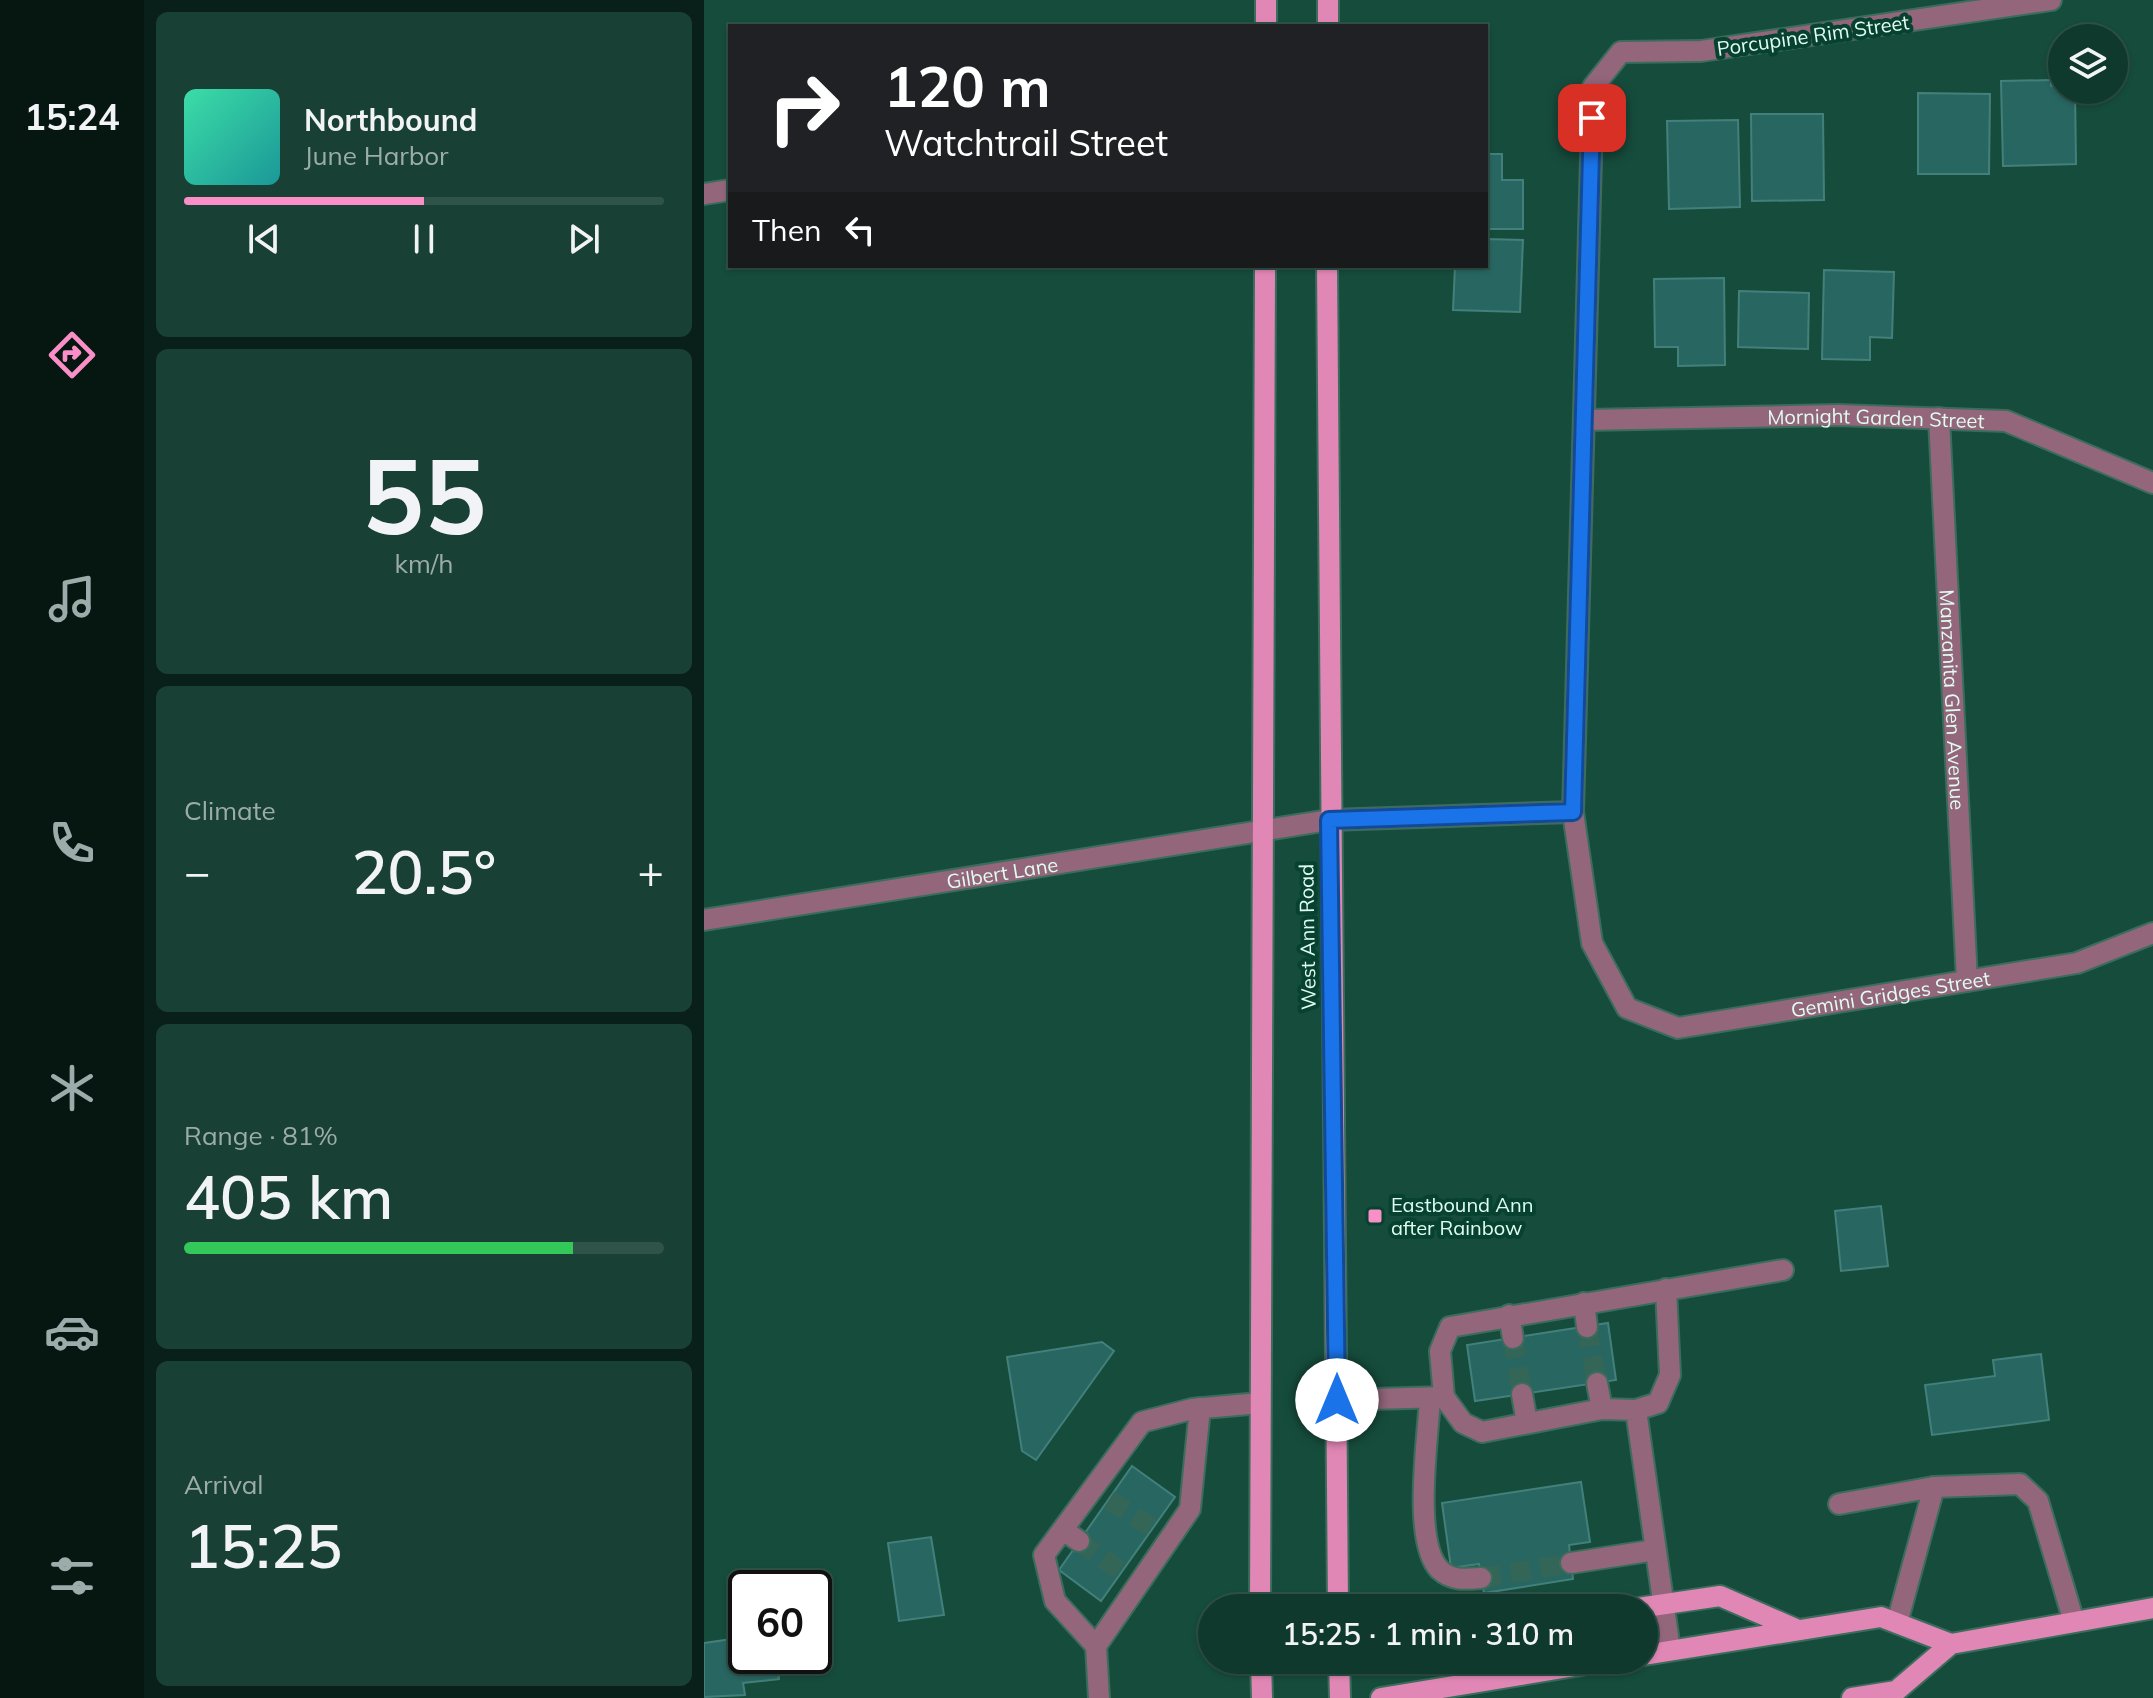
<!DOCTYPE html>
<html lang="en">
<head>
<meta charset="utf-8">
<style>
  :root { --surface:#10392d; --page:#194035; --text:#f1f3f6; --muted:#9cacaa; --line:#305349; --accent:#fa8fc7 }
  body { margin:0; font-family:Mulish,sans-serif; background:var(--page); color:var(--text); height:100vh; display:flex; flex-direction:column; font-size:30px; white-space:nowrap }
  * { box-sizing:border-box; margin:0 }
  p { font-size:26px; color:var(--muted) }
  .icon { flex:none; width:44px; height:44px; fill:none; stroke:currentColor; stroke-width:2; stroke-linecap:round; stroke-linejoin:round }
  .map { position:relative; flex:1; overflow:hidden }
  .details { display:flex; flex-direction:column; gap:12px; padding:12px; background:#091f19; width:560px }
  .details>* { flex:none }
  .hud { position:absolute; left:24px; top:24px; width:760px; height:244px; border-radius:0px; box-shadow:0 2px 6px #0004,0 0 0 2px var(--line); background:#202124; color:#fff; overflow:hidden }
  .controls { position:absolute; left:1344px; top:24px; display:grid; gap:16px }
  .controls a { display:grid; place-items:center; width:80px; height:80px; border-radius:50%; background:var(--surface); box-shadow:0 2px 6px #0004,0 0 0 2px var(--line); font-size:40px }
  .speed { position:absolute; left:24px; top:1570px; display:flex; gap:16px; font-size:40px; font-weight:700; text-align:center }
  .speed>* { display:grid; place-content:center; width:104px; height:104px; border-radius:50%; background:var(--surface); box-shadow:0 2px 6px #0004,0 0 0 2px var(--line); line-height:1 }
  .speed .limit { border:4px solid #111; border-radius:12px; background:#fff; color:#111 }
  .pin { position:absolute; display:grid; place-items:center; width:68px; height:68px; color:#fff; margin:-34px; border-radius:16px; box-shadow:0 4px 12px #0006 }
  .me { position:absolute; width:88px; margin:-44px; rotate:0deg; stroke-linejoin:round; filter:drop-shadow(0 0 6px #0008) }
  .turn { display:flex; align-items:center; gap:28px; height:168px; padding:0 24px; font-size:36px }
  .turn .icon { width:104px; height:104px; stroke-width:2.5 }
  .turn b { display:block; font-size:56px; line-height:68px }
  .then { display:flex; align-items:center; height:76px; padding:0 24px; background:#0003; gap:16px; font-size:30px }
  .big { font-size:60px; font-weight:600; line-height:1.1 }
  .details .widget { flex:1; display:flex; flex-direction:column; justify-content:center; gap:12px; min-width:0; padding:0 28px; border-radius:12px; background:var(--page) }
  .details .dial { align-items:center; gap:0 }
  .dial b { font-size:104px; line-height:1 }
  .song { display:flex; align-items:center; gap:24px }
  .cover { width:96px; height:96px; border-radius:12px; background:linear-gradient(135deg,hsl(160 70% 55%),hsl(180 70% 35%)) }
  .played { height:8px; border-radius:4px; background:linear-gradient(90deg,var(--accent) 50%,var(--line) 50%) }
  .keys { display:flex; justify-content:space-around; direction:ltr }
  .heat { display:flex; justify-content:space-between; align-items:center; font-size:44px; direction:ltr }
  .charge { height:12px; border-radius:6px; background:linear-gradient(90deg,#34c759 81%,var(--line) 0) }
  .trip { position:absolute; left:494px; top:1594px; width:460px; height:80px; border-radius:40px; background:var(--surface); box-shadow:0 2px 6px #0004,0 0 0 2px var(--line); font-weight:600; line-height:80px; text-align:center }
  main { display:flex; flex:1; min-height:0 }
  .menu { display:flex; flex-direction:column; width:144px; justify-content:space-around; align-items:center; background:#061712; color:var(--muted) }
  .menu .icon { width:56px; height:56px }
  .menu .current { color:var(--accent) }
  .menu b { font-size:36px; color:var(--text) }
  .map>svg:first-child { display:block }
</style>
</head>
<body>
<main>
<nav class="menu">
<b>15:24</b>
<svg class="icon current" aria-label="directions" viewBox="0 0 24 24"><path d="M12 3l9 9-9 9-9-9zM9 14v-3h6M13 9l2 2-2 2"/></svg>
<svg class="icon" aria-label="music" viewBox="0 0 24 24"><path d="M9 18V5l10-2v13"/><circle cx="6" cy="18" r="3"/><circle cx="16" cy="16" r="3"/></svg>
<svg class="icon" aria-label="phone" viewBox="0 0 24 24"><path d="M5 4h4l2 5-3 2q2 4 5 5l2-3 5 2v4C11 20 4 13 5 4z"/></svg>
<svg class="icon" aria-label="climate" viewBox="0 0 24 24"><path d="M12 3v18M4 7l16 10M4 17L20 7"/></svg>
<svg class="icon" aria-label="car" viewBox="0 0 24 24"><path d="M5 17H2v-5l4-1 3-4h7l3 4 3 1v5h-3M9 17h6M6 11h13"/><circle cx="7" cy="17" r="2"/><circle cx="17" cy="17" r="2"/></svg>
<svg class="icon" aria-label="filters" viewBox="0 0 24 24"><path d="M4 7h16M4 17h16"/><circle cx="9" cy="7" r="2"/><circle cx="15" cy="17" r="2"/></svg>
</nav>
<section class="details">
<div class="widget">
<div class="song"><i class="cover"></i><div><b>Northbound</b><p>June Harbor</p></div></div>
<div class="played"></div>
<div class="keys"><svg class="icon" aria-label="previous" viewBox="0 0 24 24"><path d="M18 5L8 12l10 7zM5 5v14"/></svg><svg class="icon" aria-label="pause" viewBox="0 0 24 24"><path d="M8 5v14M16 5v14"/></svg><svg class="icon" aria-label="next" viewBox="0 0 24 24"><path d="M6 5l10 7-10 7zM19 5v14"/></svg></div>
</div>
<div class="widget dial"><b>55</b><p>km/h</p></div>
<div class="widget"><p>Climate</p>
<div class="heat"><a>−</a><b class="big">20.5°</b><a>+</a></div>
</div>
<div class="widget"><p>Range · 81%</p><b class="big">405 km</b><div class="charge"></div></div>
<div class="widget"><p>Arrival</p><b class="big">15:25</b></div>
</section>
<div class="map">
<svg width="1449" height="1698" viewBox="0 0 1449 1698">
  <rect width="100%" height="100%" fill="#164c3c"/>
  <path fill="#286661" stroke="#43807b" stroke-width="2" d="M1347,80v6l24,4 1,74 -73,2 -2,-85z
    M1214,93l72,1 -1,80h-71z
    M1047,114h72l1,86 -72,1z
    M1034,120l2,87 -71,2 -2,-88z
    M782,154h16v26h21v49h-37z
    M782,239l37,1 -3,72 -67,-2 2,-44h31z
    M1120,270l70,2 -2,66 -22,-1v23l-48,-1z
    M1020,278l1,87 -47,1v-19h-23l-1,-68z
    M1035,291l70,2 -1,56 -70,-2z
    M1177,1206l7,60 -47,5 -6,-60z
    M904,1323l8,57 -141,21 -8,-56z
    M398,1342l12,9 -78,109 -14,-9 -15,-94z
    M1337,1354l8,66 -117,15 -7,-50 70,-9 -2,-16z
    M428,1466l43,31 -74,104 -42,-31z
    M877,1482l9,60 -21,3 4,34 -89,14 -5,-29 -28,4 -9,-65z
    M227,1537l13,78 -45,6 -11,-78z
    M42,1637v19h62l2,11 -32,5 1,7 -36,4 2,12 -41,2v-54z"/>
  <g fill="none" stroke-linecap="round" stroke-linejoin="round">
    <path stroke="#346657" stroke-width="20" stroke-dasharray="20 10" stroke-linecap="butt" d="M883,1327l10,56
      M809,1338l9,56
      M405,1500l44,28
      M375,1541l43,31
      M777,1578l90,-15"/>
    <defs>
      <g id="minor">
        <path id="s1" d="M1347,0l-350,51 -80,1 -28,35 -20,725 19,131 35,65 51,20 399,-65 76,-30"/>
        <path d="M0,194l26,-4"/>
        <path id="s2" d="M1235,418l28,563"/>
        <path id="s3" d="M882,420l252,-5 168,6 147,62"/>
        <path id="s4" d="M0,920l625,-100 244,-8"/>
        <path d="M880,1303l3,24"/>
        <path d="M805,1315l4,23"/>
        <path d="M893,1383l5,26"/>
        <path d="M818,1394l5,29"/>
        <path d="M740,1397l-4,-46 10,-24 333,-57"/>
        <path d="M726,1399c-2,38 -18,144 10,171 12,11 26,9 41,8"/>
        <path d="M633,1400l107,-3 19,26 19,9 120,-23 34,1 34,240"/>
        <path d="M932,1410l22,-7 12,-28 -4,-86"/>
        <path d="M1135,1504l95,-17 86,-3 18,17 36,121"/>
        <path d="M359,1530l16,11"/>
        <path d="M867,1563l84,-13"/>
        <path d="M1193,1623l37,-136"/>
        <path d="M392,1646l94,-137 10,-101"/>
        <path d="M395,1698l-3,-52 -41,-45 -11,-46 98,-133 50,-13 68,-6"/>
      </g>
      <path id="major" d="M562,26v-26
        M624,26v-26
        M623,266l11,1342
        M556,1608l5,-1342
        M934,1608l82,-12 78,34
        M940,1655l237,-38 70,27
        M557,1660l1,38
        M635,1660l1,38
        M677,1698l230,-38
        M1148,1698l44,-7 55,-47 202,-36"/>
    </defs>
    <use href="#minor" stroke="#3b6c5c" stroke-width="24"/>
    <use href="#major" stroke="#3b6c5c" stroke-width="24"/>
    <use href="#minor" stroke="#93667c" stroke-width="20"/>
    <use href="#major" stroke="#e187b5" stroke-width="20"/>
  </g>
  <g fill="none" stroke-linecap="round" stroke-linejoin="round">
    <defs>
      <path id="route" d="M633,1400l-8,-580 244,-8 19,-694"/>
    </defs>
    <use href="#route" stroke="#114b97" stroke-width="20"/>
    <use href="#route" stroke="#1a73e8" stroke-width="14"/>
  </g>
  <rect fill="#fa8fc7" stroke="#074231" stroke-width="3" x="663" y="1208" width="16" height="16" rx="4"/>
  <g text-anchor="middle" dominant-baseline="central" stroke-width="8" stroke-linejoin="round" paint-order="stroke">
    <g font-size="20" fill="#e1fcf0" stroke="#074231">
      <text transform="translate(1109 35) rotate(-8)">Porcupine Rim Street</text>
      <text stroke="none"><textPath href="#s3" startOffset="290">Mornight Garden Street</textPath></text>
      <text stroke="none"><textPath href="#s2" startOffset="282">Manzanita Glen Avenue</textPath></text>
      <text stroke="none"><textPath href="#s4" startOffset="302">Gilbert Lane</textPath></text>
      <text transform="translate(603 937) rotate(-91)">West Ann Road</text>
      <text stroke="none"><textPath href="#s1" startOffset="1680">Gemini Gridges Street</textPath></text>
    </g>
    <g font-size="20" fill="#e1fcf0" stroke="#074231" text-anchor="start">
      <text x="687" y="1204">Eastbound Ann<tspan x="687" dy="23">after Rainbow</tspan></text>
    </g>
  </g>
</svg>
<div class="controls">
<a><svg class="icon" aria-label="layers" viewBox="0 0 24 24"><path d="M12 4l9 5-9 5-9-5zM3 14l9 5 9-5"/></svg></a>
</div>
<div class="speed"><div class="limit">60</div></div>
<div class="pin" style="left:888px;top:118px;background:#d93025"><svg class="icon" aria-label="arrive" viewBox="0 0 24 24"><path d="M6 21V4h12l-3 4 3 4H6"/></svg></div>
<svg class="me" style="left:633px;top:1400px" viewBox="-20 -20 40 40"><circle r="19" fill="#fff"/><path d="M0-13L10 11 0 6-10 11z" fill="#1a73e8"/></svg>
<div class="trip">15:25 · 1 min · 310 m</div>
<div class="hud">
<div class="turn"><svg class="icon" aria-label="right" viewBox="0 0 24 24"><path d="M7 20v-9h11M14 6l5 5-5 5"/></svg><div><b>120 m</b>Watchtrail Street</div></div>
<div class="then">Then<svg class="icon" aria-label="left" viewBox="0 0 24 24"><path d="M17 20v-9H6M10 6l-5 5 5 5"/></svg></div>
</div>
</div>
</main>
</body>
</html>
